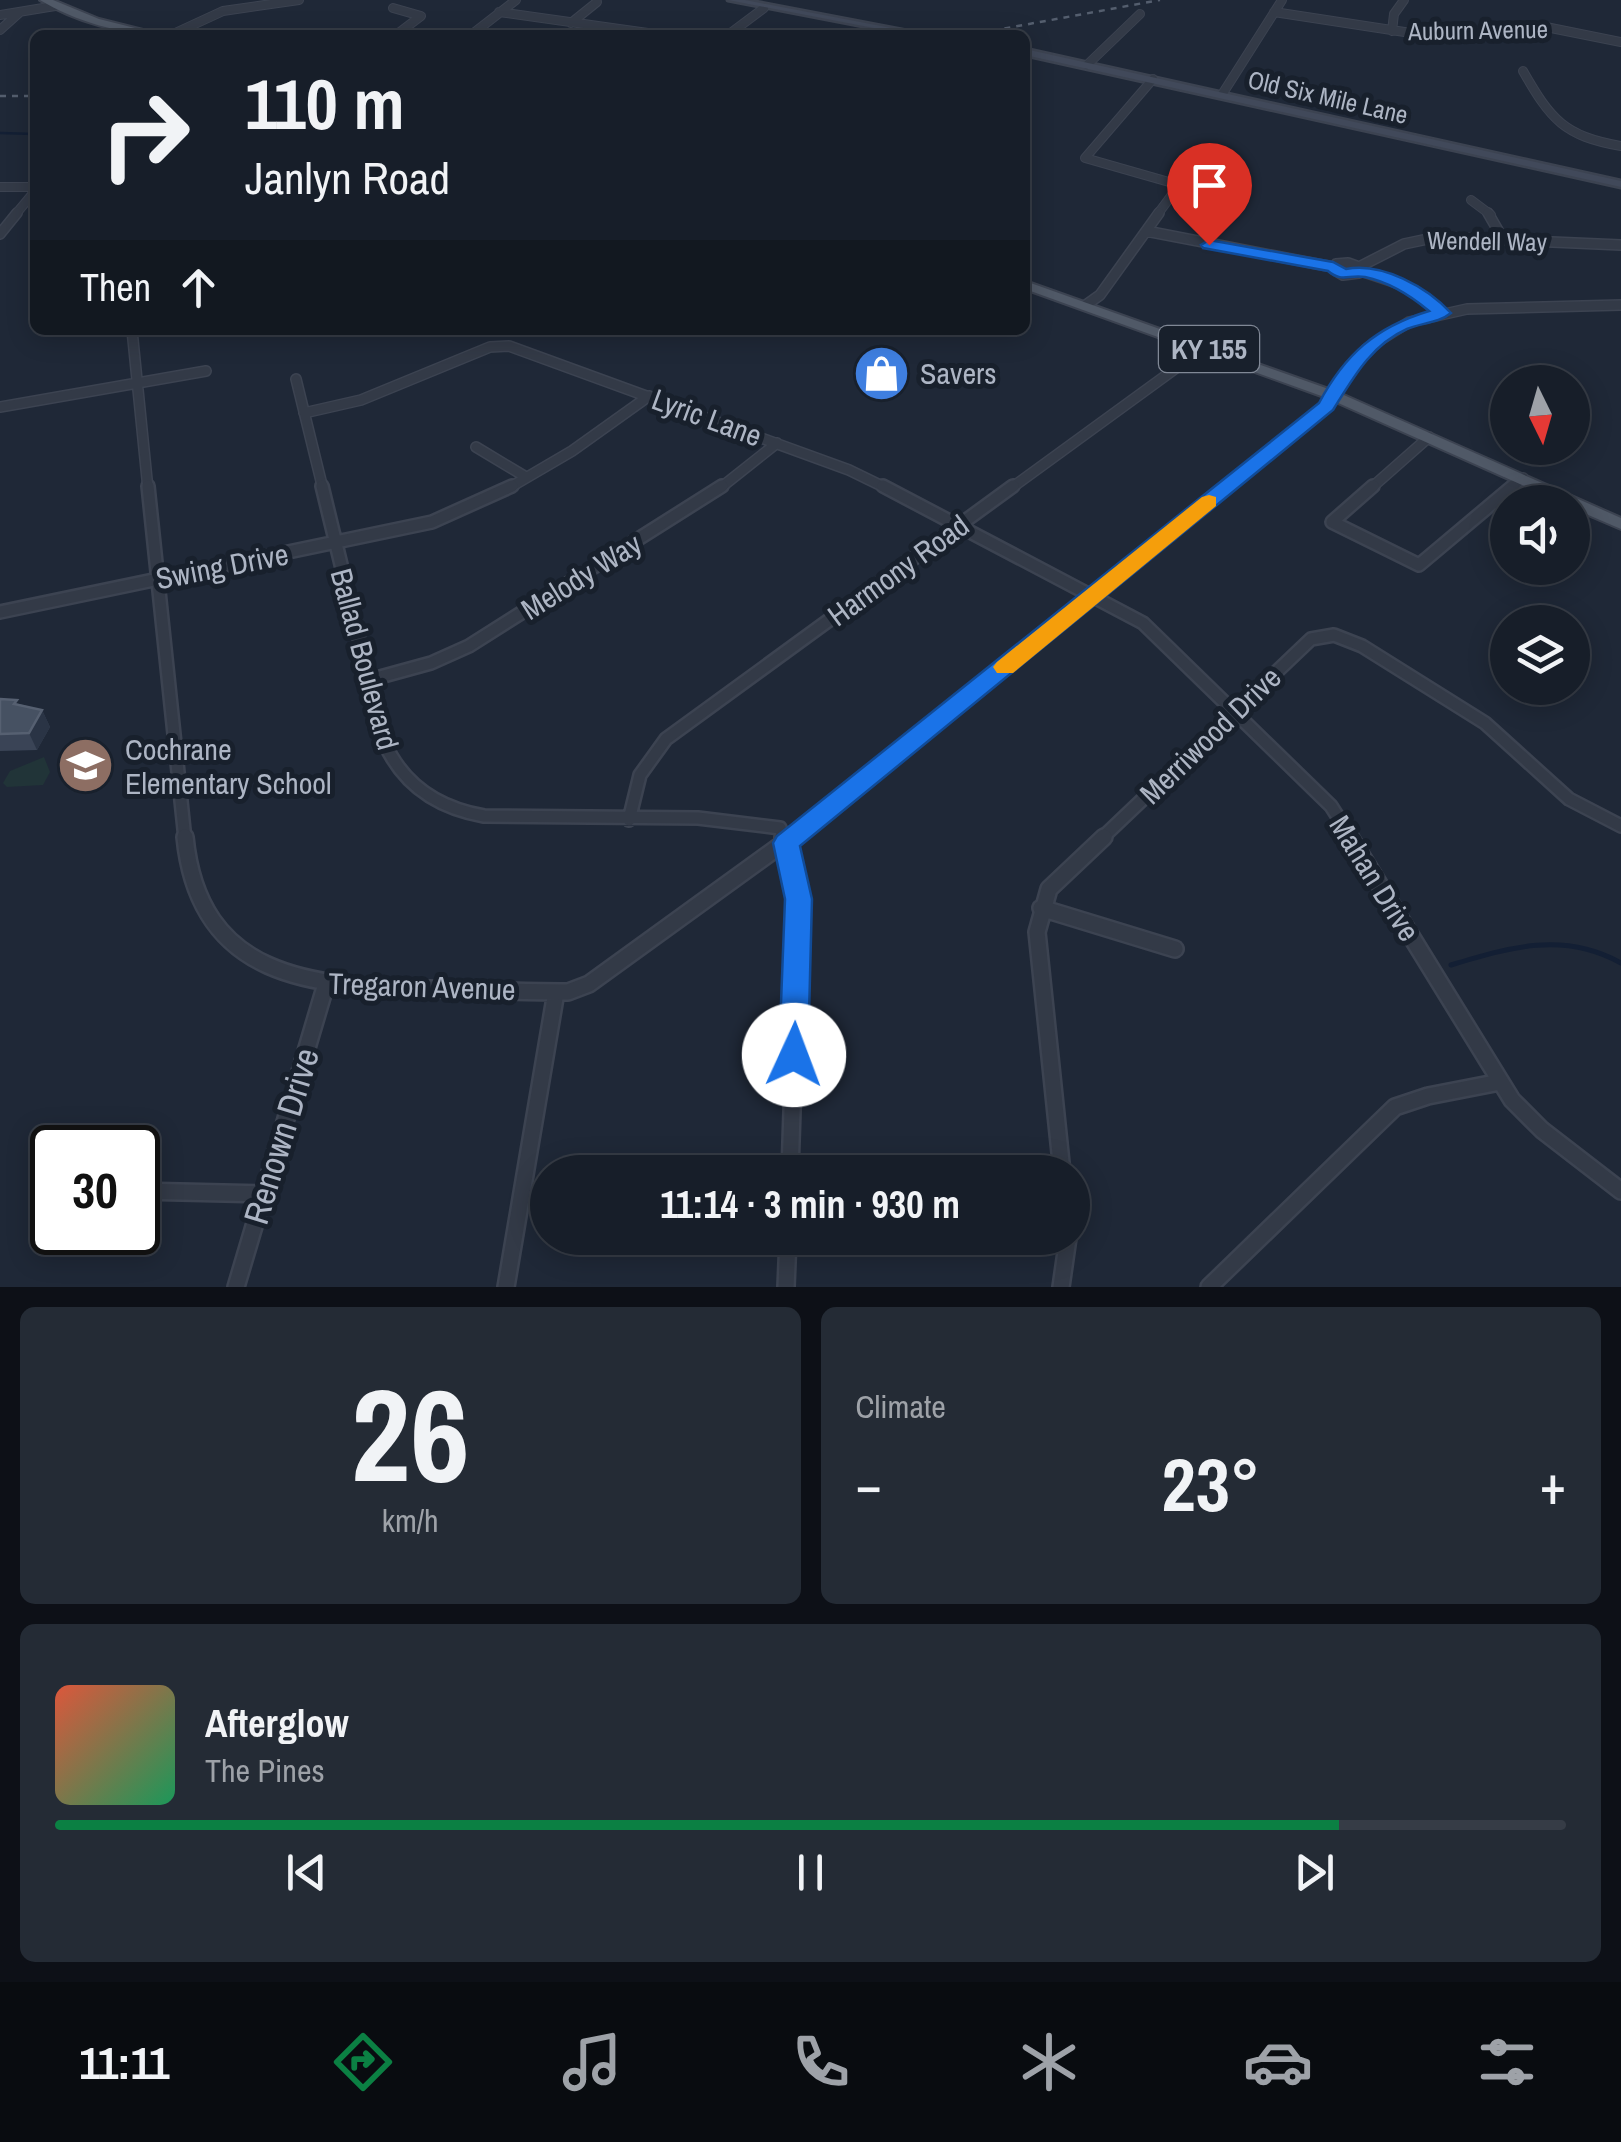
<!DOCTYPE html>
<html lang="en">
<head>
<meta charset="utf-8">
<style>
  :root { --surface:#171e29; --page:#242b35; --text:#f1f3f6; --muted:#9ea2a8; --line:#363c46; --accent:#0b8043 }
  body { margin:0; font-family:"Archivo Narrow",sans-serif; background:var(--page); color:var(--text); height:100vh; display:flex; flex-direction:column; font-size:38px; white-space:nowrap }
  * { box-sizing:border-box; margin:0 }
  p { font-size:32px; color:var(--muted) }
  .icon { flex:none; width:55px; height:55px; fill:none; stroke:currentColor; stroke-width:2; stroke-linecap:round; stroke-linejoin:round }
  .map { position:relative; height:1287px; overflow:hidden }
  .sheet { display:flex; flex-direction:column; gap:20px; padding:20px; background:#0d1017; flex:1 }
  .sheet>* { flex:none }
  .hud { position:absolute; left:30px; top:30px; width:1000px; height:305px; border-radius:15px; box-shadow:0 5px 25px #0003,0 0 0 2px var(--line); background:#171e29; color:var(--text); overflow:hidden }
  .needle { width:65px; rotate:175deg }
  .fabs { position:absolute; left:1490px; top:365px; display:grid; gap:20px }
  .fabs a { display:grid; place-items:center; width:100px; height:100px; border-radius:50%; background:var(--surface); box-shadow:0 5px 25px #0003,0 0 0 2px var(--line); font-size:50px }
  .speed { position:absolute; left:30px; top:1125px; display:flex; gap:20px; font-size:50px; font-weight:700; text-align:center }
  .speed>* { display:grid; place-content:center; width:130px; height:130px; border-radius:50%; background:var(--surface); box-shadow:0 5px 25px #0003,0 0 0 2px var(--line); line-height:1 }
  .speed .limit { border:5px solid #111; border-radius:15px; background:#fff; color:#111 }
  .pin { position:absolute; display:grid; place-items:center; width:85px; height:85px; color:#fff; margin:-102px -42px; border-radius:50% 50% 50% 0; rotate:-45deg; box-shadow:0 0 10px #0007 }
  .pin .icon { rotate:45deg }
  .me { position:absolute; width:110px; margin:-55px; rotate:2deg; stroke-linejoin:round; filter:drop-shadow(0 0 8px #0008) }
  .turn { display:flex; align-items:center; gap:35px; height:210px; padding:0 50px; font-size:45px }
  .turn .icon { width:130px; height:130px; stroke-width:2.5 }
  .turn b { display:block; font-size:70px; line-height:85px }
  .then { display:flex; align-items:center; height:95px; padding:0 50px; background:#0003; gap:20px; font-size:38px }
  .big { font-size:75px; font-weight:700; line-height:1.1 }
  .sheet .tile { flex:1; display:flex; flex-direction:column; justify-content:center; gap:15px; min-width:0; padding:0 35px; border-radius:15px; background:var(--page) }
  .sheet .dial { align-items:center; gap:0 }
  .dial b { font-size:130px; line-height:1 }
  .song { display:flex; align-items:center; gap:30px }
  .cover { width:120px; height:120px; border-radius:15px; background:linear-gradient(135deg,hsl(10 70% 55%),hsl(150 70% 35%)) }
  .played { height:10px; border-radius:5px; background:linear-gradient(90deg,var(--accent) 85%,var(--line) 85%) }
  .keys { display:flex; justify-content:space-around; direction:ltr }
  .heat { display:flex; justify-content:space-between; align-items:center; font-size:55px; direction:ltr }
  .sheet .tiles { flex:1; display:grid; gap:20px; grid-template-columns:1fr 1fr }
  .tile:last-child { grid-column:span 2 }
  .trip { position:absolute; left:530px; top:1155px; width:560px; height:100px; border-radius:50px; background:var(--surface); box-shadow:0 5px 25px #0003,0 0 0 2px var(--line); font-weight:700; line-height:100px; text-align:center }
  .dock { display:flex; height:160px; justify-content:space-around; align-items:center; background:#090c10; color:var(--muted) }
  .dock .icon { width:70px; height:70px }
  .dock .selected { color:var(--accent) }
  .dock b { font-size:45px; color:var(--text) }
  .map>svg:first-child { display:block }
</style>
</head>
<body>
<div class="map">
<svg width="1621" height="1287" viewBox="0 0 1621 1287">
  <rect width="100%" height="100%" fill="#1f2837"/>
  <path fill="#213438" d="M44,757l6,15 -7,13 -36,2 -4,-4 7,-12z"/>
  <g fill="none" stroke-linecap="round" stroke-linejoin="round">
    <path stroke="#131f34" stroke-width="2.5" d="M0,133l35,1"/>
    <path stroke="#131f34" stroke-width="5" d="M1451,965c59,-18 113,-34 170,-2"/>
    <defs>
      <path id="street-far3" d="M393,8l28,8 -25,19
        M499,12l163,23
        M1274,12l137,21 49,1 81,-8 80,16
        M0,15l55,-9
        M571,23l26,-21
        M0,30l19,-17
        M1392,31l2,-17 10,-14
        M171,35l52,-24 76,-11
        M471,35l45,-35
        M728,35l36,-27
        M1087,65l53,-51
        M1523,71c28,49 41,65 98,75
        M1153,79l-68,79 84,24 8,6 -20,27
        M1223,93l59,-93
        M0,187h35
        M1471,200l20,15
        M15,215l20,-24"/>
      <path id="street-far2" d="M1488,213l15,26
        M1146,231l187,36
        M0,234l17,-21
        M1348,263l11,4v6l-16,2 -10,-6 3,-5z
        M1359,267l45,-23 33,-7 184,8
        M1361,271l45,15 36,27
        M1086,305l14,-10 59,-82
        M132,330l16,159
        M296,379l27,110
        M0,407l206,-36
        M304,413l57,-13 129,-53 19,-1 340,124 39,19
        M476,447l50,30
        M507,489l65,-38 77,-55
        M719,489l58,-46
        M1010,489l195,-142
        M1224,489l102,-83 40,-57 43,-27 58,-13 154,-4
        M1370,489l59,-52
        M1510,489l13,-11"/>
      <path id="street-far1" d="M148,486l37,353
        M322,486l62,256c19,43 54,66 100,74l214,2 82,10 4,11
        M883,486l260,137 188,183 21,33
        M1373,486l-41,36 87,43 94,-79
        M0,612l432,-90 80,-36
        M369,680l62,-17 38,-17 253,-160
        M629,820l11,-45 26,-36 347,-253
        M789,839l438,-353
        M1101,839l210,-200 23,-4 28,11 123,77 84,76 52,27"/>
      <path id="street" d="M185,837c14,142 127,150 245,152 46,1 92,3 138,3l21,-8 203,-147
        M783,837l16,62 -9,273
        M1350,837l162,263 30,30 79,61
        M1041,908l134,41
        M1062,1172l-25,-240 12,-43 55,-52
        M138,1191l126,3
        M236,1287l90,-303
        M506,1287l50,-295
        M786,1287l2,-49
        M1061,1287l7,-49
        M1209,1287l186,-180 33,-11 72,-14"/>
      <path id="secondary" d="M728,0h17l183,35h-18z
        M1025,49l596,132v6l-596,-132z"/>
      <path id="primary" d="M40,0h13l46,19 64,16c-40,0 -89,-14 -123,-35z
        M1025,281l312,111 284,126v11l-49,-21v-6h-12l-233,-104 -302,-109z"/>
    </defs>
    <use href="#street-far3" stroke="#3c4351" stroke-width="10"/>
    <use href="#street-far2" stroke="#3c4351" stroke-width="12"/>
    <use href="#street-far1" stroke="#3c4351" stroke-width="16"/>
    <use href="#street" stroke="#3c4351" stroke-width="20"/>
    <use href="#secondary" stroke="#3c4351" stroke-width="5"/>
    <use href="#primary" stroke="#3c4351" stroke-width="4"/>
    <use href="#street-far3" stroke="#333a47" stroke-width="8"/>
    <use href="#street-far2" stroke="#333a47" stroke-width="9"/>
    <use href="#street-far1" stroke="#333a47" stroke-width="11"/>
    <use href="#street" stroke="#333a47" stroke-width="15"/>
    <use href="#secondary" fill="#41495a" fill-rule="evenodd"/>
    <use href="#primary" fill="#505967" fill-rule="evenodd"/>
    <path stroke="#545e6e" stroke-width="2.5" stroke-dasharray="6 6" stroke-linecap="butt" d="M969,35l191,-35
      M0,96h35"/>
  </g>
  <path fill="#3a4456" d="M0,699l42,11 8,17 -13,23 -37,1z"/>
  <path fill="#2a3445" d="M42,710l8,17 -13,23 -8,-17z"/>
  <path fill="#465162" stroke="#566071" stroke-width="2.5" d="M0,699l17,1 -3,4 28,6 -13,23 -29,1z"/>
  <path fill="#1a73e8" stroke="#114b97" stroke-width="2.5" d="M1209,240l124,22 13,7c36,-7 81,18 105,44 -12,10 -30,10 -44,16 -36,16 -54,49 -74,81l-533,436 12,53 -4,156 -4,9 -10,4 -11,-4 -4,-9 6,-156 -12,-56 4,-7 542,-433c26,-49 57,-76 110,-92 -18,-15 -40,-29 -64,-34 -16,-3 -23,6 -37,-6l-125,-23 -2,-3z"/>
  <path fill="#f59e0b" d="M1209,495l7,2v9l-203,167h-16l-4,-6 4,-5 205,-165z"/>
  <defs>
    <symbol id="shop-disc" viewBox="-11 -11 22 22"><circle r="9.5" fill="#3f7fe0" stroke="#18202c"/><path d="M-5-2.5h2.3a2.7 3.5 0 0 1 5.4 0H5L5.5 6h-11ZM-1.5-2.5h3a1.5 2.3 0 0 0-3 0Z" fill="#fff"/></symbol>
    <symbol id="school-disc" viewBox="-11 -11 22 22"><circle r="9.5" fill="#8d6e63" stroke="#18202c"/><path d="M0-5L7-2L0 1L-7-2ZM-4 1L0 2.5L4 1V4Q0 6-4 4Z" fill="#fff"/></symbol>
  </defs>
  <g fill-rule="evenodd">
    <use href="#shop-disc" x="850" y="342" width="63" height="63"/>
    <use href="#school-disc" x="54" y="734" width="63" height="63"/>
  </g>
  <g text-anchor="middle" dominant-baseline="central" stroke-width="10" stroke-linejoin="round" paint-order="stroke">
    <g font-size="25" fill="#adb5c4" stroke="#18202c">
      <text transform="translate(1478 30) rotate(-1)">Auburn Avenue</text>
      <text transform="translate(1328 97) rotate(13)">Old Six Mile Lane</text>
      <text transform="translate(1487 241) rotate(1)">Wendell Way</text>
    </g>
    <rect fill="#18202c" stroke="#808896" stroke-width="2.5" x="1159" y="326" width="100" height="46" rx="8"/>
    <g font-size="28" font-weight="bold" fill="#adb5c4">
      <text x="1209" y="349">KY 155</text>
    </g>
    <g font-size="30" fill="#adb5c4" stroke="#18202c" text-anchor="start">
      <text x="920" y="373">Savers</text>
      <text x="125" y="749">Cochrane<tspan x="125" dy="34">Elementary School</tspan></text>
    </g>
    <g font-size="30" fill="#adb5c4" stroke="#18202c">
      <text transform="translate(707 417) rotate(20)">Lyric Lane</text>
      <text transform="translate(222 566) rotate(-11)">Swing Drive</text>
      <text transform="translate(898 570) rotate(-36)">Harmony Road</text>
      <text transform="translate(581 576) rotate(-32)">Melody Way</text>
      <text transform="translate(365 659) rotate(75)">Ballad Boulevard</text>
      <text transform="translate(1210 735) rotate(-44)">Merriwood Drive</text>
      <text transform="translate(1375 878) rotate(58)">Mahan Drive</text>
      <text transform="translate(422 986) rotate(2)">Tregaron Avenue</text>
    </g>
    <g font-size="35" fill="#adb5c4" stroke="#18202c">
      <text transform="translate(281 1136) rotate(-73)">Renown Drive</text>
    </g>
  </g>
</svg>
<div class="fabs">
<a><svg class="needle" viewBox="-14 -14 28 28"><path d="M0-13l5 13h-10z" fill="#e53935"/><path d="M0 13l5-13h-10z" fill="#9ea2a8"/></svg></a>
<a><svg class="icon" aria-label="sound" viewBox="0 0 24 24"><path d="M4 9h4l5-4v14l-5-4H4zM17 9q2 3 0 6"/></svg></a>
<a><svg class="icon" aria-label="layers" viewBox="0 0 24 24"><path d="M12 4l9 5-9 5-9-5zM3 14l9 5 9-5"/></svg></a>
</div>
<div class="speed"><div class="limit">30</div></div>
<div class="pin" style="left:1209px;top:245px;background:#d93025"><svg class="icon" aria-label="arrive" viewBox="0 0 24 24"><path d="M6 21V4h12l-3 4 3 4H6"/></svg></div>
<svg class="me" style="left:794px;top:1055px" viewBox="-20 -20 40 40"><circle r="19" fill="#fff"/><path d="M0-13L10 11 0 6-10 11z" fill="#1a73e8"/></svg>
<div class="trip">11:14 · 3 min · 930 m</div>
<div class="hud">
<div class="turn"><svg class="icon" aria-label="right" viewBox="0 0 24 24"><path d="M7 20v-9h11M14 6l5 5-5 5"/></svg><div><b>110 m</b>Janlyn Road</div></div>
<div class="then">Then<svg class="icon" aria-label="ahead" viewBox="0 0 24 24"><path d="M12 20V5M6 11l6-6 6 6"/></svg></div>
</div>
</div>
<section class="sheet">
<div class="tiles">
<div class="tile dial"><b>26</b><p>km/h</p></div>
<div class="tile"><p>Climate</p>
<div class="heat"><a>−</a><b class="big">23°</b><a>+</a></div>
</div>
<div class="tile">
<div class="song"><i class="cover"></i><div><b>Afterglow</b><p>The Pines</p></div></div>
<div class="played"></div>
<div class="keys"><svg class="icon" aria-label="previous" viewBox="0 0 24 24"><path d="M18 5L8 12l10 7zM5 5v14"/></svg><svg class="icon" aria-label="pause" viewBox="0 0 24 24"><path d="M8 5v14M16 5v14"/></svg><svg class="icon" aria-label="next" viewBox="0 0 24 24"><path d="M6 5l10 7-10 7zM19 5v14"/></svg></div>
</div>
</div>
</section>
<nav class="dock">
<b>11:11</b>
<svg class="icon selected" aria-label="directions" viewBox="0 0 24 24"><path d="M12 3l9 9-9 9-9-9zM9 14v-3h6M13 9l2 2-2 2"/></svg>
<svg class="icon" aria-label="music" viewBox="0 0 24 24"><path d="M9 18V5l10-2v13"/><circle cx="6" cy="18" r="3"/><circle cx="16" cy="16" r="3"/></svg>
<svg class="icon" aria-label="phone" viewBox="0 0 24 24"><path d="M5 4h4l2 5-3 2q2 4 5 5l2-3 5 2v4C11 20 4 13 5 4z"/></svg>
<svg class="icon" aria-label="climate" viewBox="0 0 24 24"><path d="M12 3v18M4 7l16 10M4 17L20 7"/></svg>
<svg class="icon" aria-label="car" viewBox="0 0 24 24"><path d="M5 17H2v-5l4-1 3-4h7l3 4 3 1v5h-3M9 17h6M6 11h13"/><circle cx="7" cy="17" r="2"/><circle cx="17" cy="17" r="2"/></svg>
<svg class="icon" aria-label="filters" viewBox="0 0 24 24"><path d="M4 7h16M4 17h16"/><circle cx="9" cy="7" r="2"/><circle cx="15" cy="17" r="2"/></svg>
</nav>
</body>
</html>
